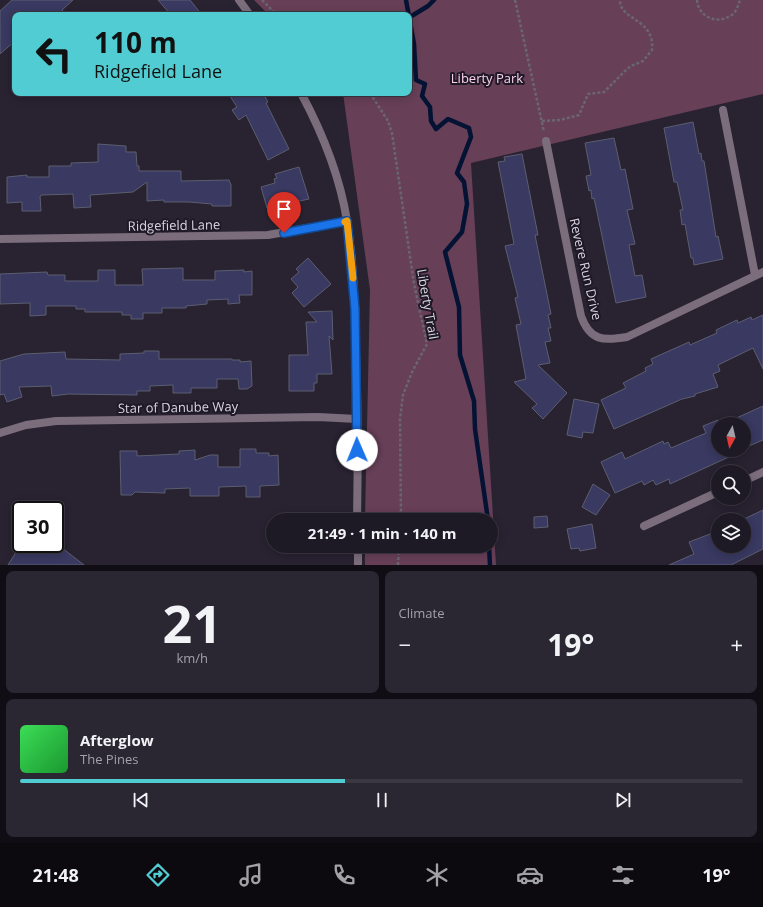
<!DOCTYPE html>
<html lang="en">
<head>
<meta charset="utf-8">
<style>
  :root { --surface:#1e1a25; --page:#2b2732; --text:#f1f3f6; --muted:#a1a1a7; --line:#3c3842; --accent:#51ccd2 }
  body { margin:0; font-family:"Open Sans",sans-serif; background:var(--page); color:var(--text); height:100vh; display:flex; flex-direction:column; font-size:15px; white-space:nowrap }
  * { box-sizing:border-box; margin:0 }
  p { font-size:13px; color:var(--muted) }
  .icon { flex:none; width:22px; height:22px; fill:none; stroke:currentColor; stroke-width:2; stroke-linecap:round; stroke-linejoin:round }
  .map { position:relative; height:565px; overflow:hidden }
  .sheet { display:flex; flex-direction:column; gap:6px; padding:6px; background:#100e14; flex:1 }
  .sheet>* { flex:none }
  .hud { position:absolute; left:12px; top:12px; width:400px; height:84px; border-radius:8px; box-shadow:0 2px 10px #0003,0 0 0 1px var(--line); background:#51ccd2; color:#111; overflow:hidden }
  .needle { width:26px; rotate:188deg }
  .controls { position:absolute; left:711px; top:417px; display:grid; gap:8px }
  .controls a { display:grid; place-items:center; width:40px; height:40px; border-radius:50%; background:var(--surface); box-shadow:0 2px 10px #0003,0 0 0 1px var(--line); font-size:20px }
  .speed { position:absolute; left:12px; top:501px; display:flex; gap:8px; font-size:20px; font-weight:700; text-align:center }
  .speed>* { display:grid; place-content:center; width:52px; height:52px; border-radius:50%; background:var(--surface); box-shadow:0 2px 10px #0003,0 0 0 1px var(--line); line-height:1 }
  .speed .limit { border:2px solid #111; border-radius:6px; background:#fff; color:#111 }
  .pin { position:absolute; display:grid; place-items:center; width:34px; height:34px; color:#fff; margin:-41px -17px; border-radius:50% 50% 50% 0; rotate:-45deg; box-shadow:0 0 4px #0007 }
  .pin .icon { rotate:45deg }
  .me { position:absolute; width:44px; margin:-22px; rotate:359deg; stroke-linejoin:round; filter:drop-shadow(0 0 3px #0008) }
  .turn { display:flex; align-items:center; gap:14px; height:84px; padding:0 16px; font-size:18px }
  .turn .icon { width:52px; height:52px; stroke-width:2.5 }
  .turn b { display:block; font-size:28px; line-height:34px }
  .big { font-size:30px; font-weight:700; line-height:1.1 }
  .sheet .card { flex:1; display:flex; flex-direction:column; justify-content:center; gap:6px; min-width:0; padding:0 14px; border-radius:8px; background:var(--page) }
  .sheet .dial { align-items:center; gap:0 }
  .dial b { font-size:52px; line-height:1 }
  .song { display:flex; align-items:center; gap:12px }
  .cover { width:48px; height:48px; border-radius:6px; background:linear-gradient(135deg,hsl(130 70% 55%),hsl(130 70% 35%)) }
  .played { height:4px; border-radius:2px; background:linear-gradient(90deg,var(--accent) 45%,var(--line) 45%) }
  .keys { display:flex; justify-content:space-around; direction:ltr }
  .heat { display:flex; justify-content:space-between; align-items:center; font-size:22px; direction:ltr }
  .sheet .tiles { flex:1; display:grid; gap:6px; grid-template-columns:1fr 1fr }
  .card:last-child { grid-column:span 2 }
  .trip { position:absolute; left:266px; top:513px; width:232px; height:40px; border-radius:20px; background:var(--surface); box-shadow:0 2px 10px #0003,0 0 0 1px var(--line); font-weight:700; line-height:40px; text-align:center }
  .menu { display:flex; height:64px; justify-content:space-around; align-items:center; background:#0c0a0f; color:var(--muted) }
  .menu .icon { width:28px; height:28px }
  .menu .current { color:var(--accent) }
  .menu b { font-size:18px; color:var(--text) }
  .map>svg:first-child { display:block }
</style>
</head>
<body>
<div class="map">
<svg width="763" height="565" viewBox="0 0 763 565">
  <rect width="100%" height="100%" fill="#282231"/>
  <path fill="#673f57" d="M254,0h509v94l-292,69 25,402h-131v-19h126v-26h-126l5,-230 -27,-197h66v-78h-140z"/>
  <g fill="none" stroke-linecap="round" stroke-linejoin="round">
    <path stroke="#041333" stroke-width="4.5" d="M406,0l8,44 2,36 9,4 -3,12 8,11 1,14 5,8 12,-10 21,9 2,9 -14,36 7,9 3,22 -5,28 -17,20 14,55 1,48 14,46 1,28 13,91
      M410,17l18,-11 6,-6
      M489,546l1,19"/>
  </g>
  <path fill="#393961" stroke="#5c5e70" d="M12,0h61l-11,10 4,5h-51v26l-15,13v-43z
    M158,0h32l12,15h-31z
    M228,93h35l5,9 -2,1 23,46 -21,11 -22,-45 -7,5 -7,-10 5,-3z
    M693,122l6,32 2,-1 1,8h2l12,76 2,-1 5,23 -29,6 -1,-7h-2l-6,-34 -3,1 -2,-15h3l-6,-28h-3l-10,-54z
    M614,138l7,32 4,-1 8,40 -6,1 8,34 -6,1 6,31 7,-1 4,22 -30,6 -22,-105 -2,1 -1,-9 -2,1 -3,-15 5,-1 -6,-32z
    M98,144l28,2v6h10l1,14h2v5h42v10l48,-1 2,5v21h-19v-2l-23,-2h-25v-2l-17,1v-19l-14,10 -43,3 1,12 -17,1 -1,-14 -31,1 -2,1 1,15h-19v-9l-15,1v-26l20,-2v2h22v-11h22v-3l27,-1z
    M522,154l12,61 4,20h-3l16,79 -3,1 3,13h-3l3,13 -6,1 5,21 -12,2 29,28 -24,26 -11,-11 5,-4 -23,-22 12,-3 -10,-54 5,-1 -6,-26 3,-1 -13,-51 9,-2 -16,-82 7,-1 -1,-4z
    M299,167l10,32 -42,9 -6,-21 14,-4 -1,-4 3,-1 -2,-4z
    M308,258l23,26 -27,23 -12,-14 6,-6 -7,-8 8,-7 -3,-3z
    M183,268v12h32v-9l29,-1v2l8,-1v24h-13l1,8 -12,1v-5l-21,1v4l-21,2v2h-24v5h-19v6h-12v-4h-9v-3h-37v-3h-9v-3h-30v9l-16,1v-13l-30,1v-30l47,-2 1,3h17v6h33v-11h17v15h28l-1,-16z
    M332,311l1,29 -4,-4 3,38h-15v9h-3v8h-25v-36h19l-2,-33h11l-9,-10z
    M763,315v54l-10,-21 -35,17 2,6 -7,3 5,13 -23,7v2l-13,3 -68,30 -13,-29 25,-12 -3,-5 23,-12 -1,-3 8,-4 -2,-5 38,-17 1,3 27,-12 -1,-3 21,-10 1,3 13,-6 1,3z
    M144,351h15v8h73v1h8v2l11,-1 1,25 -5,3h-8l-1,-10h-21v9h-26v5h-18v-8l-23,1v5h-13v4l-69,-1 -16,2 -1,-10 -32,1 3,10 -15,5 -3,-8 -4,1v-34l24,-7 41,-2 1,7 54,1v-6l24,-1z
    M574,399l25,5 -6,29 -10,-1 -1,6 -15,-3z
    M763,406v34l-19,8v-24h-21z
    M718,420v30h26l-74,34 -1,-5 -13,6 -3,-5 -9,5 -2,-4 -27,12 -14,-31 21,-10 3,7 38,-18 1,3 4,-2 3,6 35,-15 -3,-7z
    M240,449h16v4h13v3l9,-1 1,30 -19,1v11h-14v-11l-27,1v9h-29v-8l-25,1v4l-30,-1 -3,3h-11l-1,-44h17v5l42,-2v-3l16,-1v10l15,-5h8v12h22z
    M593,484l17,11 -14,20 -14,-8z
    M763,510v39l-32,16h-62l25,-11 -5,-12 29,-11v15h26v-27z
    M547,516l1,11 -14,1v-11z
    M592,524l4,24 -16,3 -1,-3 -8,1 -4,-20z
    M21,544h36l27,21h-76z"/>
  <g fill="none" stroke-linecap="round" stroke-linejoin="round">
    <path stroke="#6b6573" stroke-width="2.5" stroke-dasharray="3 2" stroke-linecap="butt" d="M262,0l15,15
      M515,0l29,132
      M697,0c1,16 19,25 33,16 6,-3 8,-10 10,-16
      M370,93l18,28 4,12 22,151 13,60 -15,28 -9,23 -3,24 1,101
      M542,121l18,-1 19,-5 9,-21 16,-2 21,-21 6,-5 12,-5 9,-11c3,-32 -32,-29 -32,-50
      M398,565l1,-19"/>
    <path stroke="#7c6d7d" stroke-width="8" d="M239,0l11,15
      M301,93c21,39 39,84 46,128 7,43 8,88 9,132 2,56 2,111 1,167
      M723,110l32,165
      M546,141l35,175c9,25 22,25 46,21l136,-65
      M0,239l268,-4 79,-14
      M0,433l26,-8 30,-4 262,-4 39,2
      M744,481l19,-9
      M644,526l74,-34
      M358,546v19"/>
  </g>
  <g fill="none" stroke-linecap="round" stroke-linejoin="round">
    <defs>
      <path id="route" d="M284,233l63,-12 8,88 2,141"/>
    </defs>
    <use href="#route" stroke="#114b97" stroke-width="10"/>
    <use href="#route" stroke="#1a73e8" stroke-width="7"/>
    <path stroke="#f59e0b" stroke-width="7" d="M345,222l2,-1 6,57"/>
  </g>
  <g text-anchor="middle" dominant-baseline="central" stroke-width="4" stroke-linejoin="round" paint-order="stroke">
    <g font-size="13" fill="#fdd1ea" stroke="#1e1827">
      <text x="487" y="78">Liberty Park</text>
    </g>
    <g font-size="13" fill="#d8d4df" stroke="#1e1827">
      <text transform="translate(174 225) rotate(-1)">Ridgefield Lane</text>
      <text transform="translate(586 269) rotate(77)">Revere Run Drive</text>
      <text transform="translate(428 304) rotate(80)">Liberty Trail</text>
      <text transform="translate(178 407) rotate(-1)">Star of Danube Way</text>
    </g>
  </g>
</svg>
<div class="controls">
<a><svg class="needle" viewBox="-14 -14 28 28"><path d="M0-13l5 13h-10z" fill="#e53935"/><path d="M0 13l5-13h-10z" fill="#a1a1a7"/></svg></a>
<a><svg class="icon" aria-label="search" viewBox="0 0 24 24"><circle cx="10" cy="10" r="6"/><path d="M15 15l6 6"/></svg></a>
<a><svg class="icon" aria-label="layers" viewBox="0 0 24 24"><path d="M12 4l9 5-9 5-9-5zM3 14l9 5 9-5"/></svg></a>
</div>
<div class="speed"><div class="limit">30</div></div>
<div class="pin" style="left:284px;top:233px;background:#d93025"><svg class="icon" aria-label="arrive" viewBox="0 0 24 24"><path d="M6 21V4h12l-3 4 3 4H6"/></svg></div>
<svg class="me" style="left:357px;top:450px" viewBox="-20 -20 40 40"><circle r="19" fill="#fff"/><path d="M0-13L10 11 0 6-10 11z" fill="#1a73e8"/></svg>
<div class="trip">21:49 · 1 min · 140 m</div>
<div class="hud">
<div class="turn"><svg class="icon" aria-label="left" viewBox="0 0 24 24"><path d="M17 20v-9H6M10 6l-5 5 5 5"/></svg><div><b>110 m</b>Ridgefield Lane</div></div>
</div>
</div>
<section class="sheet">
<div class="tiles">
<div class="card dial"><b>21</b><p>km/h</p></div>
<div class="card"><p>Climate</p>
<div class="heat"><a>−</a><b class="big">19°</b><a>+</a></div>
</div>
<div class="card">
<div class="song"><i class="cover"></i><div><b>Afterglow</b><p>The Pines</p></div></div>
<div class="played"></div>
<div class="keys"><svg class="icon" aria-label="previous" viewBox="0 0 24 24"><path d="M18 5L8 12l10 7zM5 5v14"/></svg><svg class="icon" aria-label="pause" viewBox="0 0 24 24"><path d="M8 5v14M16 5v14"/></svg><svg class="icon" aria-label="next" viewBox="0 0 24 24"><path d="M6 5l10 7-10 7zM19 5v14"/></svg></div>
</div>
</div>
</section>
<nav class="menu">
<b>21:48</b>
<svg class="icon current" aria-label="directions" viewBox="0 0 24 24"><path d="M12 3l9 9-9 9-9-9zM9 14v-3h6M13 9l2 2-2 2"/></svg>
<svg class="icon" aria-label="music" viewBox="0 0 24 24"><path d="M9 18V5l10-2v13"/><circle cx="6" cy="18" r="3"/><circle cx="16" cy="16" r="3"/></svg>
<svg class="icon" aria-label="phone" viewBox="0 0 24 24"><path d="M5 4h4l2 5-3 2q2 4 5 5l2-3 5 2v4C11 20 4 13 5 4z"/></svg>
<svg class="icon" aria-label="climate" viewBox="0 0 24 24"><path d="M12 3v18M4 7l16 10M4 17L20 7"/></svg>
<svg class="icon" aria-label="car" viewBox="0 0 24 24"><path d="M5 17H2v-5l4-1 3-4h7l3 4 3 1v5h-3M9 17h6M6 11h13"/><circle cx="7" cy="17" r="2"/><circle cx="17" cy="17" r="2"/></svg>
<svg class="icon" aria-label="filters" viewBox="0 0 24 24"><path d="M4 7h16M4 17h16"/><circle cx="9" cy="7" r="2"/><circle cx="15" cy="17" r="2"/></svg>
<b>19°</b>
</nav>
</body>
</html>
